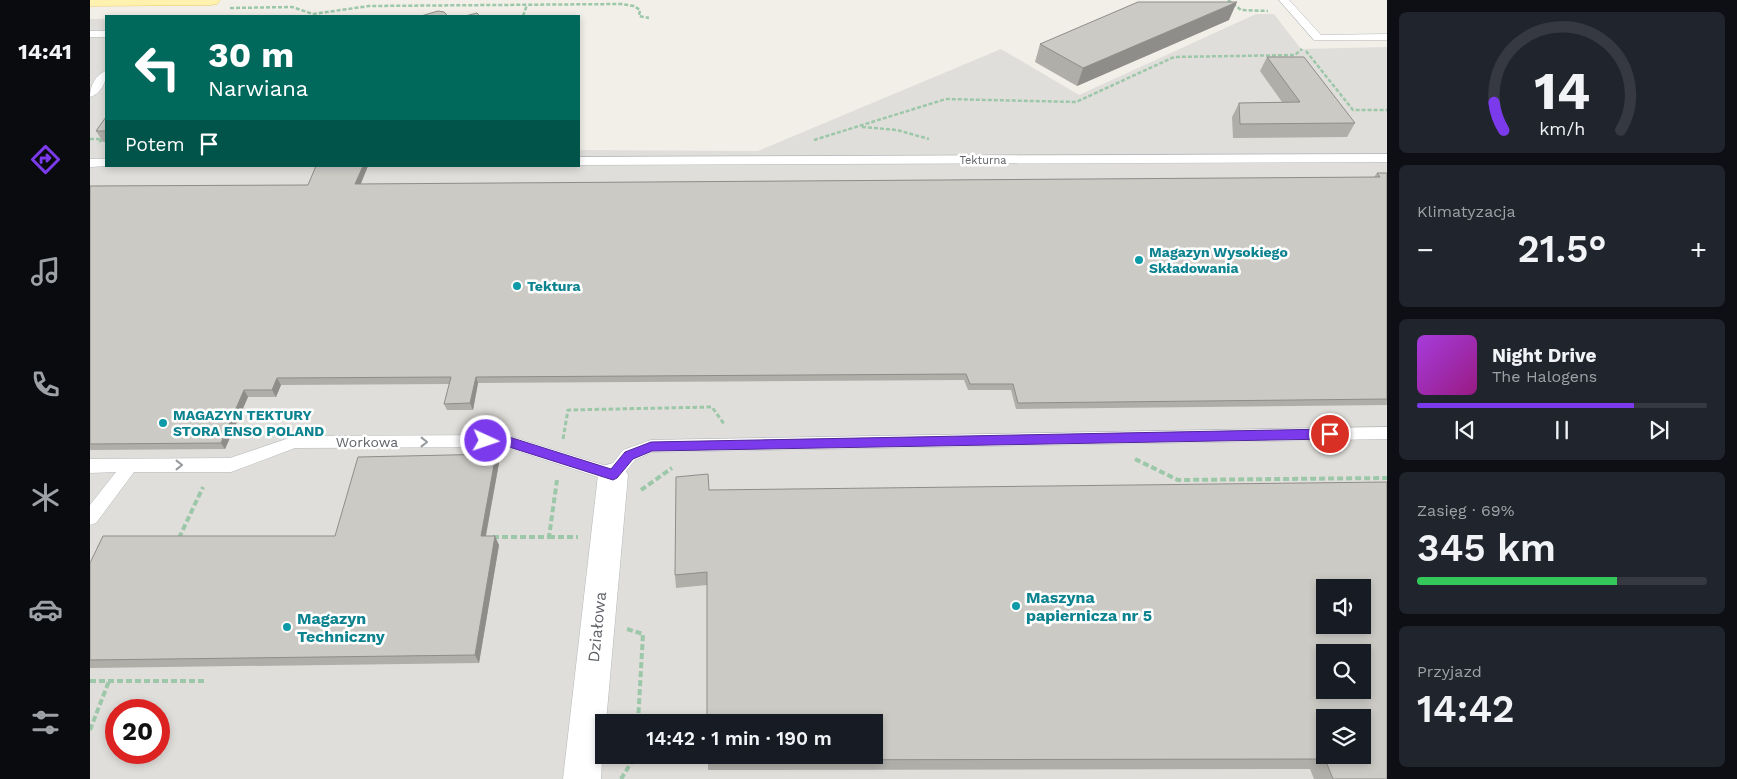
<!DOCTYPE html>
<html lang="pl">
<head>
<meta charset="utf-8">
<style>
  :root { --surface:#171b24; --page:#20242c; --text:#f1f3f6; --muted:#9ea1a6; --line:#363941; --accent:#7c3aed }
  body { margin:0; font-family:"Work Sans",sans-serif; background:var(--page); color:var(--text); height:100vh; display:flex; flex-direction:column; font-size:19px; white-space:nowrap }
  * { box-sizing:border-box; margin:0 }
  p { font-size:16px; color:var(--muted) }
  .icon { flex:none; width:28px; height:28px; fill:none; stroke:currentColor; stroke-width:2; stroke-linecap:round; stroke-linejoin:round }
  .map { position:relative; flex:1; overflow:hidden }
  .drawer { display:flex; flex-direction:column; gap:12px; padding:12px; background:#0d0f14; width:350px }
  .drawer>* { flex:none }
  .guide { position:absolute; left:15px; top:15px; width:475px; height:152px; border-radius:0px; box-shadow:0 2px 8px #0003; background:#00695c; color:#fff; overflow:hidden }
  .buttons { position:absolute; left:1226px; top:579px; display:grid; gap:10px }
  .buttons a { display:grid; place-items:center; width:55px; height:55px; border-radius:0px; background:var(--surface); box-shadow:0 2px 8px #0003; font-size:25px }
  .speed { position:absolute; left:15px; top:699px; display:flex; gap:10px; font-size:25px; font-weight:700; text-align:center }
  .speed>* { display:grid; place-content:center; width:65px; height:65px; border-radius:50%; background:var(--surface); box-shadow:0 2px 8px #0003; line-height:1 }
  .speed .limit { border:8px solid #d22; background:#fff; color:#111 }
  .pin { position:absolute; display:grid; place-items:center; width:42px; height:42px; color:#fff; margin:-21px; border:2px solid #fff; border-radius:50%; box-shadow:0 1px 5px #0007 }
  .me { position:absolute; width:55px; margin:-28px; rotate:93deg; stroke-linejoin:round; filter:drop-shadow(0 0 4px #0008) }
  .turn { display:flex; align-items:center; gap:18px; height:105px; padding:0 20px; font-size:22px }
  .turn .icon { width:65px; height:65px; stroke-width:2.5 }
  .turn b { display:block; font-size:35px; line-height:42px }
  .then { display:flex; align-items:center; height:48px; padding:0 20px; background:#0003; gap:10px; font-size:19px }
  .big { font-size:38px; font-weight:600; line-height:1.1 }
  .drawer .card { flex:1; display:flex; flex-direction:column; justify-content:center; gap:8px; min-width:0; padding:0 18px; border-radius:8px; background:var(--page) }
  .drawer .dial { align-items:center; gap:0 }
  .dial svg { height:130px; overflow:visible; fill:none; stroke:var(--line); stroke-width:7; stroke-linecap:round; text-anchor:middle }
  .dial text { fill:var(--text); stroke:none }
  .song { display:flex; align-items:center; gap:15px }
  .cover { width:60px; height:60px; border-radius:8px; background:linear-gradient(135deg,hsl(280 70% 55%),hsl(310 70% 35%)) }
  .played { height:5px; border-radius:2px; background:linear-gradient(90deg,var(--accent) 75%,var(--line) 75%) }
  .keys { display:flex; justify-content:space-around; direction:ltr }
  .heat { display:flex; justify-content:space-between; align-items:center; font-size:28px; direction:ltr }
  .charge { height:8px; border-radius:4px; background:linear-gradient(90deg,#34c759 69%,var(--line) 0) }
  .trip { position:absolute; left:505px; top:714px; width:288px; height:50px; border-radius:0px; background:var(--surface); box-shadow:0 2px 8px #0003; font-weight:600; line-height:50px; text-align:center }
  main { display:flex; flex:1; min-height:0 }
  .menu { display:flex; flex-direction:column; width:90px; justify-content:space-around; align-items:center; background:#090b0e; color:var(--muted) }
  .menu .icon { width:35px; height:35px }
  .menu .on { color:var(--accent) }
  .menu b { font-size:22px; color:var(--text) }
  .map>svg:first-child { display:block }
</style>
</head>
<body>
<main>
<nav class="menu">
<b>14:41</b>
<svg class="icon on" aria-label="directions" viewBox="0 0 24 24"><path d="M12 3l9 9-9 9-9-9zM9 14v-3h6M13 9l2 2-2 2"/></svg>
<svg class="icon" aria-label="music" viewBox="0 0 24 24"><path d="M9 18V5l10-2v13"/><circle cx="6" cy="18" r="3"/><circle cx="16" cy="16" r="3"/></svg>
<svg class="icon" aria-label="phone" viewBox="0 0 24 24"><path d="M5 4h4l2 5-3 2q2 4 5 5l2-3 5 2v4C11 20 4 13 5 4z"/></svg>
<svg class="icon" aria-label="climate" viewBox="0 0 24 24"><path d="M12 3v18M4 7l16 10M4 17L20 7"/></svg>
<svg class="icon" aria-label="car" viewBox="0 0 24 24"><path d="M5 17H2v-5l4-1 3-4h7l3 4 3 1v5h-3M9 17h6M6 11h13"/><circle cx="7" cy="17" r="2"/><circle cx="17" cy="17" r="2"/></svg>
<svg class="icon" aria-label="filters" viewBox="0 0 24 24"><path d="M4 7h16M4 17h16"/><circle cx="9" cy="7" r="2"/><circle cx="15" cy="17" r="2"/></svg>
</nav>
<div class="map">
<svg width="1297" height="779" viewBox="0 0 1297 779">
  <rect width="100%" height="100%" fill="#f1efe8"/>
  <path fill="#e0deda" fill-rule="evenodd" d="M1166,14h18l27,35 86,-2v732h-1297v-760h16v147h473v-16l179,1 243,-102 78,46zM1235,588h37v37h-37zM1235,652h37v38h-37zM26,710h43v42h-43zM1235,718h37v37h-37zM514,722h270v33h-270z"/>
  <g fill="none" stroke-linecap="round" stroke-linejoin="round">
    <defs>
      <path id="lane" d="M1189,0h10l32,35 66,-1v6h-73z
        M0,31h16v6h-16z
        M16,71c1,10 -5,23 -16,26 0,-11 5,-22 16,-26z
        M1297,154v8l-808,3v-8z
        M0,159h16l1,7 -17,1z
        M1297,427v12l-735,13 -17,8 -16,20 -6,2 -107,-35 -211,1 -64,24h-97l-38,51 -6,2v-20l26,-33 -26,1v-14l140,-1 65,-22 211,-1 104,32 13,-17 28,-10z"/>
      <path id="street" d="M523,463l10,3 5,9 -22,247h-2l-3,57h-38l35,-304 5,-9z"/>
      <path id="primary" d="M0,0h130l-3,4 -6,1 -121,1z"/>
    </defs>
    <use href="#lane" stroke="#b5b8bc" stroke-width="1"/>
    <use href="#street" stroke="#b5b8bc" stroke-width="1"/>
    <use href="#primary" stroke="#f2c960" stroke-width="1"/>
    <path stroke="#9cc7a9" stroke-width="2.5" stroke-dasharray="4 2" stroke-linecap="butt" d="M1138,0l13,10 27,1
      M140,8l62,-1 21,7 56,-8 252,-2 13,2 6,4 -1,6 10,2
      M433,16l4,-11
      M1216,51l47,59h34
      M772,127l35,3 32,9
      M0,139h12l-4,5
      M724,140l132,-41 130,3 98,-45 121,-2 7,-6"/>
    <path stroke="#9cc7a9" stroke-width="3" stroke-dasharray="4.5 2.5" stroke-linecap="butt" d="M473,439l5,-29 144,-3 12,17"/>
    <path stroke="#9cc7a9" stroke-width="4" stroke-dasharray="6 3" stroke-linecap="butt" d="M1045,459l43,21 209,-2
      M551,490l31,-22
      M403,537h56l8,-57
      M459,537h29
      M89,538l24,-51
      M537,629l16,5 -5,88
      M0,681h116
      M0,730l19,-49
      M531,779l15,-24"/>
    <use href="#lane" fill="#fff" fill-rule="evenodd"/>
    <use href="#street" fill="#fff" fill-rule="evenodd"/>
    <use href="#primary" fill="#fff2af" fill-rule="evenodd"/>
  </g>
  <path fill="#afaea9" d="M1139,20l-152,66 -42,-24 5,-18z
    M1177,57l88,66 -8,14 -114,1 -1,-21 7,-14 43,-1 -22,-31z
    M16,117v25h-3l-7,-11z
    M278,166l-8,18 1014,-7 3,-4h10v232l-371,4 -5,-19h-43l-4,-10 -486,3 -5,27h-26l-3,-6 6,-20 -169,1 -5,12h-28l-23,52 -135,1v-264l218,-1z
    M409,463l-13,73 13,9 -20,118 -389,5v-105l245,-27z
    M619,490l678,289h-73l-4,-10 -602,1v-15l-1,-170 -31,3 -1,-13z"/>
  <path fill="#8f8d8a" d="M1147,2l-8,18 -152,66 6,-18z
    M273,166h5l-10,25 -3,-7z
    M386,377l2,6 -5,27 -3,-7z
    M187,378l4,7 -5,12 -4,-7z
    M154,390l4,7 -23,52 -4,-6z
    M406,454l3,9 -15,82 -3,-9z
    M405,536l4,9 -20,118 -4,-8z"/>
  <path fill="#cccac5" stroke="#8f8d8a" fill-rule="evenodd" d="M1048,2h99l-154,66 -43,-24z
    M348,11l6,1 4,4h-27z
    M387,13l3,3h-15z
    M1177,57h37l51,66 -115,1 -1,-21 61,-1z
    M16,117v14h-10z
    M226,166h47l-8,18 1025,-7 -3,-4h10v226l-369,4 -5,-19h-43l-4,-10 -490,3 -6,26 -26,1 7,-27 -174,1 -5,12h-28l-23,53 -131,1v-258l218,-1z
    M406,454l-15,82h14l-20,119 -385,5v-97l13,-27h232l23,-79z
    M618,474l1,16 678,-8v297h-54l-8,-20 -617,1v-5h166v-33h-167v-150l-32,3 1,-98zM1235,588h37v37h-37zM1235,652h37v38h-37zM1235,718h37v37h-37z"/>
  <defs><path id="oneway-chevron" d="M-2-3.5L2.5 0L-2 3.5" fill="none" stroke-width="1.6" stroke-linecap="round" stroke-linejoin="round" transform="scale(1.25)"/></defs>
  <g stroke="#979a9d">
    <use href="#oneway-chevron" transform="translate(334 442)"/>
    <use href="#oneway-chevron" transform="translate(89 465)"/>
  </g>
  <path fill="#7c3aed" stroke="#51269a" d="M1240,429l6,5 -6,5 -678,12 -19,8 -16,19 -4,2 -107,-34h-20l-6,-5 6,-4 20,-1 105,33 14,-17 26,-10z"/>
  <g fill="#0f9aa8" stroke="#fff" stroke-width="2">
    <circle cx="1049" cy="260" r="5"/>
    <circle cx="427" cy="286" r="5"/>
    <circle cx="73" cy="423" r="5"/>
    <circle cx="926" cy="606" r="5"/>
    <circle cx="197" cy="627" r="5"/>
  </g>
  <g text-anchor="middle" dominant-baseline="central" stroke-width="5" stroke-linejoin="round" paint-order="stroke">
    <g font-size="11" fill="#5f6368" stroke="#fff">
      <text x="893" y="160">Tekturna</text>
    </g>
    <g font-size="14" font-weight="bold" fill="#0d838f" stroke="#fff" text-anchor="start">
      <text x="1059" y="252">Magazyn Wysokiego<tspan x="1059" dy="16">Składowania</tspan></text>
      <text x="437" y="286">Tektura</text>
      <text x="83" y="415">MAGAZYN TEKTURY<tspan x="83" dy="16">STORA ENSO POLAND</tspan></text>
    </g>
    <g font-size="14" fill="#5f6368" stroke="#fff">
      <text x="277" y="442">Workowa</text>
    </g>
    <g font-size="16" font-weight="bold" fill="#0d838f" stroke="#fff" text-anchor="start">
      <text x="936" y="597">Maszyna<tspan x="936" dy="18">papiernicza nr 5</tspan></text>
      <text x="207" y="618">Magazyn<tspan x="207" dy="18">Techniczny</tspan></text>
    </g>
    <g font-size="16" fill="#5f6368" stroke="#fff">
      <text transform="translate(507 627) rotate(-84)">Działowa</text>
    </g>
  </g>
</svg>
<div class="buttons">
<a><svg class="icon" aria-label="sound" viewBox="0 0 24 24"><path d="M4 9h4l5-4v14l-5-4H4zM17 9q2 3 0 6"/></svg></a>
<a><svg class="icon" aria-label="search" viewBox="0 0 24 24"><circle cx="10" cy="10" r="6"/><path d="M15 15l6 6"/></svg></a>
<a><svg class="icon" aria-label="layers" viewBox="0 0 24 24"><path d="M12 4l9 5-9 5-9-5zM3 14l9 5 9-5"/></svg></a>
</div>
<div class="speed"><div class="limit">20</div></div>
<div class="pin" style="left:1240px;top:434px;background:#d93025"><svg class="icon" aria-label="arrive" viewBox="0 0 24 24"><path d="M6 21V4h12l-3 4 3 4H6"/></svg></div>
<svg class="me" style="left:396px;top:441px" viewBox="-20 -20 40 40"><circle r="17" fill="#7c3aed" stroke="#fff" stroke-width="3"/><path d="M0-11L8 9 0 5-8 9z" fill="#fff"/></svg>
<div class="trip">14:42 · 1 min · 190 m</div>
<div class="guide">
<div class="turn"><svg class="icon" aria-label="left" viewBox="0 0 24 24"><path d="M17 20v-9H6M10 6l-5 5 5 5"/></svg><div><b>30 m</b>Narwiana</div></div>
<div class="then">Potem<svg class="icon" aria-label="arrive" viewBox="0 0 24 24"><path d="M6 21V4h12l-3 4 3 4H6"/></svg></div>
</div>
</div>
<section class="drawer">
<div class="card dial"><svg viewBox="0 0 100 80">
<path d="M14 69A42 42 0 1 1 86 69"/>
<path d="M14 69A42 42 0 0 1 8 52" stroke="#7c3aed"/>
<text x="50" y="56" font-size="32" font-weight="700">14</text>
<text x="50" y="72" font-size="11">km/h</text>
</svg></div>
<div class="card"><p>Klimatyzacja</p>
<div class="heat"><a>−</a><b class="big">21.5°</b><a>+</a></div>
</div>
<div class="card">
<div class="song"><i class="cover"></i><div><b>Night Drive</b><p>The Halogens</p></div></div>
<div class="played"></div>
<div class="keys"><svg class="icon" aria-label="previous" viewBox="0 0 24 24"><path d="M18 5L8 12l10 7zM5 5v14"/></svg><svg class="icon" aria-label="pause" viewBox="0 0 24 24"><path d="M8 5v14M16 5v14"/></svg><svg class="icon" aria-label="next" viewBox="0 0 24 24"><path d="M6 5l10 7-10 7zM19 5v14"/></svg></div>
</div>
<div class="card"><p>Zasięg · 69%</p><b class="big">345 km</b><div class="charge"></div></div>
<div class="card"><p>Przyjazd</p><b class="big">14:42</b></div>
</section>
</main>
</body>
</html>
